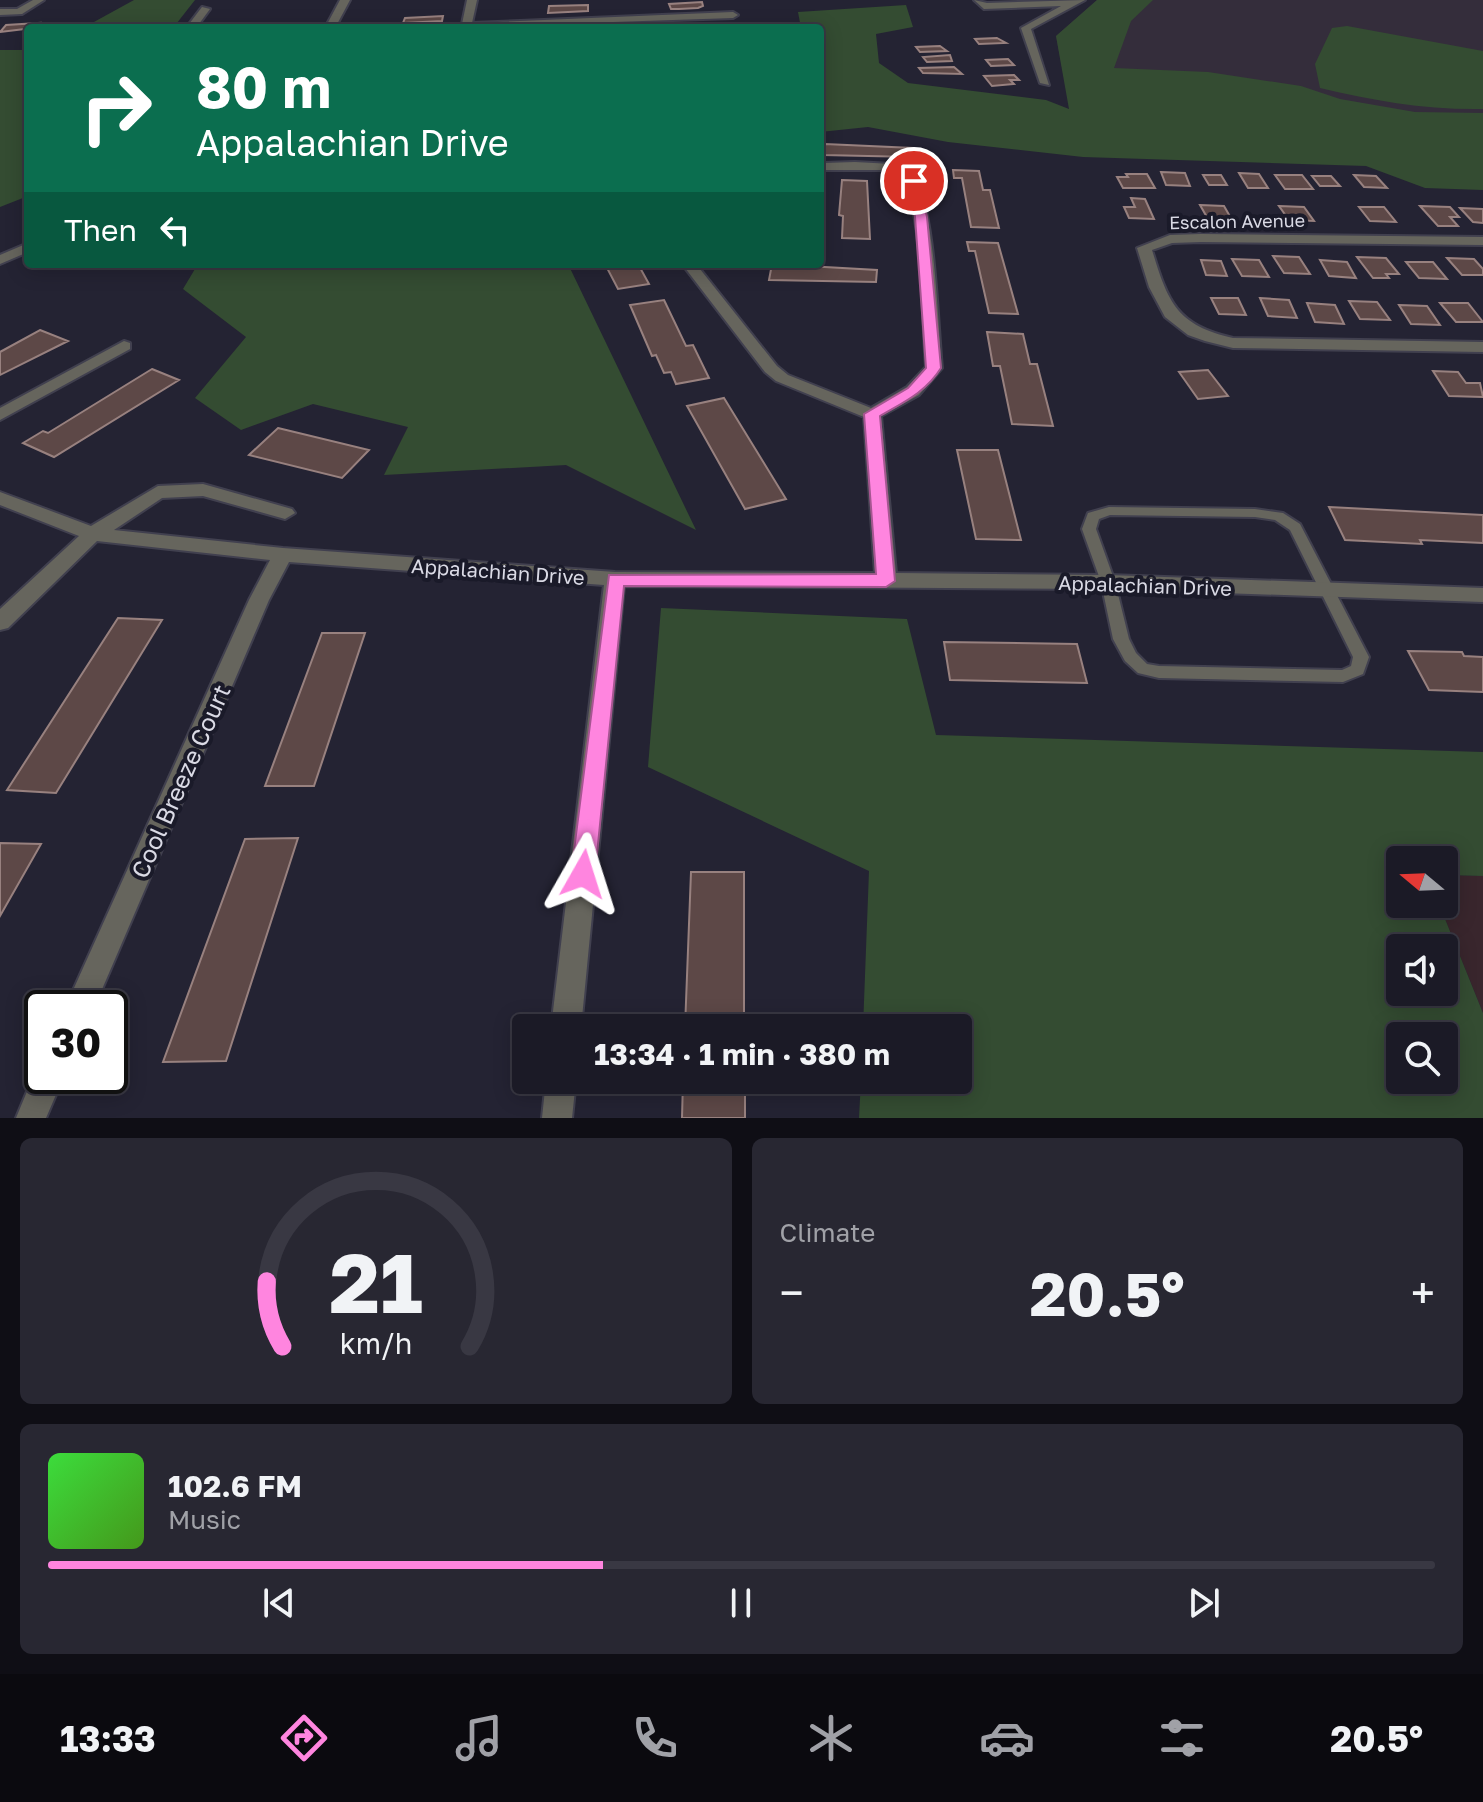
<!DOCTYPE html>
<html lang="en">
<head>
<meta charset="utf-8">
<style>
  :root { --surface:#1b1a26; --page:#282732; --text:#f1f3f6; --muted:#a0a1a7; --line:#393843; --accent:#ff85df }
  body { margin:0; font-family:"Golos Text",sans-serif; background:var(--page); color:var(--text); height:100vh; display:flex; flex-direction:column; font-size:30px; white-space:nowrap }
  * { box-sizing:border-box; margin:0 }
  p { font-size:26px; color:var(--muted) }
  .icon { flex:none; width:44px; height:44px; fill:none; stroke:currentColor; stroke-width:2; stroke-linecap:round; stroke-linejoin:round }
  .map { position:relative; height:1118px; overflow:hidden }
  .panel { display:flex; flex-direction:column; gap:20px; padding:20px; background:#0f0e15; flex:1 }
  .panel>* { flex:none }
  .top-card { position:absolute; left:24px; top:24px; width:800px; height:244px; border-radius:8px; box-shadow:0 4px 20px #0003,0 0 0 2px var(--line); background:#0b6e4f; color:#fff; overflow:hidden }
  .needle { width:52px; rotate:289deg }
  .tools { position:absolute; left:1386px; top:846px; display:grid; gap:16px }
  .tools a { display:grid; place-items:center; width:72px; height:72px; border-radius:8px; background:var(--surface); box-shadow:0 4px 20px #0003,0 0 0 2px var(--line); font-size:40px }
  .speed { position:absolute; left:24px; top:990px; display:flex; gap:16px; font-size:40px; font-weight:700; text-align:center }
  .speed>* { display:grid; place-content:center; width:104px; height:104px; border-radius:50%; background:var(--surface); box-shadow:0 4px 20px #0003,0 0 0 2px var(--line); line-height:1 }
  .speed .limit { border:4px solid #111; border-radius:12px; background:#fff; color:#111 }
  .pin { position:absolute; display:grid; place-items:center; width:68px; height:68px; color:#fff; margin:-34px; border:4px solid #fff; border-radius:50%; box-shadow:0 2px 8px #0007 }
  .me { position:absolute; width:88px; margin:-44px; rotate:6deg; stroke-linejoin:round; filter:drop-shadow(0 0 6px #0008) }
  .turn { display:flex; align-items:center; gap:28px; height:168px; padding:0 40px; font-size:36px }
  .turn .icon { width:104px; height:104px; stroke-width:2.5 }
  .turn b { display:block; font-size:56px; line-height:68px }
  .then { display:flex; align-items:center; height:76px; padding:0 40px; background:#0003; gap:16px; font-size:30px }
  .big { font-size:60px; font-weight:700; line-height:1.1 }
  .panel .widget { flex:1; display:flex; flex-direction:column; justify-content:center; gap:12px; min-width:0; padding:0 28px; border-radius:12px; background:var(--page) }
  .panel .dial { align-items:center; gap:0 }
  .dial svg { height:208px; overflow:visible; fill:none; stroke:var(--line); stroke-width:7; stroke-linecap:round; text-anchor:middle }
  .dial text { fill:var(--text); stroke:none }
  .song { display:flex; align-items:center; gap:24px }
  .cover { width:96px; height:96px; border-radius:12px; background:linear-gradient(135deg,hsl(120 70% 55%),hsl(100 70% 35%)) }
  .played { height:8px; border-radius:4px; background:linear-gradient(90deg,var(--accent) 40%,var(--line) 40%) }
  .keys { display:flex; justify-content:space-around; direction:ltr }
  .heat { display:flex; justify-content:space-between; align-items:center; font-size:44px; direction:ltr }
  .panel .tiles { flex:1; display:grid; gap:20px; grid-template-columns:1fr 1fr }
  .widget:last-child { grid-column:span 2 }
  .trip { position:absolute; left:512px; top:1014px; width:460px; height:80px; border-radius:8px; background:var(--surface); box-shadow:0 4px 20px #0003,0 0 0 2px var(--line); font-weight:700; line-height:80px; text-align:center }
  .menu { display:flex; height:128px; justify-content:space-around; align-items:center; background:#0b0a0f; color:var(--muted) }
  .menu .icon { width:56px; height:56px }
  .menu .active { color:var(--accent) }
  .menu b { font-size:36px; color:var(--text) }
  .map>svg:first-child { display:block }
</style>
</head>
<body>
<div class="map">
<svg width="1483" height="1118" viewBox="0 0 1483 1118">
  <rect width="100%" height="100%" fill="#242333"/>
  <path fill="#39262d" d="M1444,875l39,1v137l-44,-109h5z"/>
  <path fill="#342d3b" d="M1097,0h386v117l-413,-8 -14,-73z"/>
  <path fill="#344c32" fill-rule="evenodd" d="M134,0h61l-22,28h-90z
    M1097,0h56l-22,21 -17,47 94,4 93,14 39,13 75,13 68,1v77l-58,-2 -59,-22 -283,-9 -135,-15 -80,-15 -48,5v-104h-19l-3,-16 108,-7 7,22 -37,7 3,29 29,20 138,17 23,9 -13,-73z
    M1347,26l136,25v58c-57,1 -108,-8 -163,-21l-5,-24 17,-36z
    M0,50h28v146l-28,11z
    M198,264h370l128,266 -130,-65 -182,10 24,-48 -95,-23 -72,26 -46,-32 51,-61 -63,-48z
    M661,608l246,11 29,116 547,17v124l-39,-1v-15h-44v44h39l44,109v105h-624l2,-38h97v-52h-95l6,-157 -221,-104zM1444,948v44h-44v-44zM1444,1036v44h-44v-44z"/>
  <path fill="#5d4847" stroke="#98817f" stroke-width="2" d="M702,2l1,4 -5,2 -19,1h-8l-2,-5z
    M588,5v6l-40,2 1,-7z
    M443,16l-1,5 -39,2 2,-5z
    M39,23l-6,5 -33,4 6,-7z
    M997,38l9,5 -27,1 -4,-5z
    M940,46l7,5 -27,1 -4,-5z
    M950,55l2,6 -25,1 -4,-5z
    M1008,59l6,6 -23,1 -5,-6z
    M954,67l8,7 -39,-1 -4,-5z
    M1014,75l5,5h-9l4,4 -22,2 -8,-10z
    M825,144l88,4v9l-90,-2z
    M953,170l26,1 4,19h7l9,38 -28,-1 -9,-49h-8z
    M1161,172l24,1 5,13 -24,-1z
    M1239,173l20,1 9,14h-20z
    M1126,174h21l8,14h-32l-6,-11h11z
    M1203,175h18l6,10h-18z
    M1275,175h27l11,14h-28z
    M1354,175l22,1 11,12 -23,-1z
    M1312,176h19l9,10h-20z
    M842,180l25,1 3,58 -28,-1 1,-22 -4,-1z
    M1131,198l14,1 9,20 -25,-1 -5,-11h11z
    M1200,205l24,1 8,14 -24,-1z
    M1279,206l25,1 10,14 -25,-1z
    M1420,206l30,1 9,10h-9l8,9h-20z
    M1359,207h25l12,15 -26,-1z
    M1460,208l23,1v14l-10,-1z
    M967,242l31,1 20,71 -29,-1 -14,-62h-6z
    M1273,256l26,1 11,17 -26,-1z
    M1357,257l29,1 13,16h-13l3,4h-16z
    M1447,258l27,1 9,10v6h-21z
    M1232,259l27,1 10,17 -27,-1z
    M1201,260l20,1 6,15 -21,-1z
    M1320,260l27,2 9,16 -27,-2z
    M1406,262h27l14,17 -28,-1z
    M601,264h37l11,20 -31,5 -13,-25z
    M772,264l105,6 -1,12 -107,-2z
    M1211,298h27l8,17 -27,-1z
    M1260,298l29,2 8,18 -29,-2z
    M664,300l22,46 7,-1 16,33 -33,6 -5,-12 -7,1 -8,-18 -4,1 -22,-51z
    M1349,301l28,1 13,18 -30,-1z
    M1307,303l28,2 9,19 -29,-2z
    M1440,303h28l15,19h-27z
    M1399,305l28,1 13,19 -29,-1z
    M40,330l28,11 -68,34v-23z
    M987,332l36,2 7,30h7l16,62 -41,-2 -12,-58h-7z
    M152,369l27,11 -125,77 -31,-14 20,-12 5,2z
    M1208,370l20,26 -30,3 -19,-27z
    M1433,371l25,1 8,11h14l3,14 -34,-1z
    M724,398l62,101 -41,10 -58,-103z
    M278,428l91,22 -27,28 -93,-23z
    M957,450h41l23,90 -45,-1z
    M1329,507l154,8v28l-63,-3 2,4 -77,-4z
    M118,618l44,2 -106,173 -49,-3z
    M322,633h43l-51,153h-49z
    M944,642l133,2 10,39 -137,-3z
    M1408,651l54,1 2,4 19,1v35l-54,-2z
    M298,838l-72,223 -63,1 82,-223z
    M0,843l41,1 -41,72z
    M691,872h53v156h-59z
    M683,1080h62v38h-63z"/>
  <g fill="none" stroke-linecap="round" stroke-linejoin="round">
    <defs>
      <path id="service" d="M1109,507l146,2 28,4 17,11 69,133 -6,17 -20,8 -184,-4 -21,-5 -13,-12 -12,-22 -12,-57 -19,-53 6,-16zM1110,515l145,2 20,3 15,10 63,127 -2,9 -9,4 -183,-4 -12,-2 -11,-11 -7,-14 -14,-57 -19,-53 3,-10z"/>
      <path id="minor" d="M33,0h11l-22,14 -22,1v-6h17z
        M340,0h10l-15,28h-10z
        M467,0h10l-5,23 261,-11 5,3 -5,3 -303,10 32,-4z
        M974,0l13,3 98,-3 -54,29 18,56 -9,-2 -19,-55 40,-22 -77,3z
        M202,7l8,2 -14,19h-10z
        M855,162l37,2 22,10c22,44 23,143 28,194l-23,27 -38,21 15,157 212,2 375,13v14l-375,-13 -484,-3 -43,442h-30l53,-443 -315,-23 -20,38 -175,408h-29l184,-408 21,-40 -173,-19 -89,87 -8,2v-21l79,-73 -79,-31v-13l91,34 67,-40 45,-2 89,25 3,4 -10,6 -82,-23 -41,2 -48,32 169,18 332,24 260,1 -11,-156 -88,-36 -11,-9 -83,-108h14l81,102 11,9 83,33 36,-21 19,-20c-4,-48 -3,-150 -23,-191l-23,-6h-60v-6l4,-1z
        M1201,234l282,3v8l-282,-3 -29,1 -20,7c16,52 24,75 81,88l250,4v10l-250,-4 -28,-7 -17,-6 -23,-18 -16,-30 -12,-39 33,-13z
        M28,243v9l-28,12v-9z
        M124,341l6,2v6l-130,71v-12z
        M42,1064v12h22l-18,42h-30l22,-53z
        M546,1080h30l-4,38h-30z"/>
    </defs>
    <use href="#service" stroke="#41404f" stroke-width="4"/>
    <use href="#minor" stroke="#41404f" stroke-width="4"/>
    <use href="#service" fill="#66655d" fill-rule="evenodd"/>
    <use href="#minor" fill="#66655d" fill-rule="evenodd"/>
  </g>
  <path fill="#ff85df" stroke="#a65691" stroke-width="2" d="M914,177l5,4 8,36 14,151c-15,24 -37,34 -61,48l15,165 -9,6 -262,-1 -29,288 -3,7 -9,4 -8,-4 -4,-7 38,-299 267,-1 -12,-160 44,-26 18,-20 -11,-151 -7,-36z"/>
  <g text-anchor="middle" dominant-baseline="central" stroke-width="8" stroke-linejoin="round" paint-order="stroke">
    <g font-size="18" fill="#dadae5" stroke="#1a1a29">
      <text transform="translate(1237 221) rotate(-1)">Escalon Avenue</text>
    </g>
    <g font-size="20" fill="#dadae5" stroke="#1a1a29">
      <text transform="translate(498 571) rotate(4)">Appalachian Drive</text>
      <text transform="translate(1145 585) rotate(2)">Appalachian Drive</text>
    </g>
    <g font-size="24" fill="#dadae5" stroke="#1a1a29">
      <text transform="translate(180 781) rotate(-66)">Cool Breeze Court</text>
    </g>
  </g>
</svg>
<div class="tools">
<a><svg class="needle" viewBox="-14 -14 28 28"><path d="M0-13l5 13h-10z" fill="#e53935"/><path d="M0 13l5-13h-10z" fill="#a0a1a7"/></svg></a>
<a><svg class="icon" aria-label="sound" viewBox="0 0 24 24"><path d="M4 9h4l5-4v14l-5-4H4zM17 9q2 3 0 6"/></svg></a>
<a><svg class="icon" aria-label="search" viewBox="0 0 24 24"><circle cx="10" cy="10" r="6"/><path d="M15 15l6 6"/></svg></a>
</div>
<div class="speed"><div class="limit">30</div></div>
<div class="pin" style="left:914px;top:181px;background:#d93025"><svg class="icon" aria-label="arrive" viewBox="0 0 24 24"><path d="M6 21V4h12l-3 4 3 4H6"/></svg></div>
<svg class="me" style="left:583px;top:874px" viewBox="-20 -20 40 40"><path d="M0-17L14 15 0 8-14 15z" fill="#ff85df" stroke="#fff" stroke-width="4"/></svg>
<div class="trip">13:34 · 1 min · 380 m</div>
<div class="top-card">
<div class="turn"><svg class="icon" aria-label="right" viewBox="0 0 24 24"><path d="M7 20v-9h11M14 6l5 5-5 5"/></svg><div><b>80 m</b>Appalachian Drive</div></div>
<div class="then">Then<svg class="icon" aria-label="left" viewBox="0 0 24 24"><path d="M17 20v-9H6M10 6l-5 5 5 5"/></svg></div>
</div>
</div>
<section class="panel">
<div class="tiles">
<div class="widget dial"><svg viewBox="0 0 100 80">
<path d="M14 69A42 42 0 1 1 86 69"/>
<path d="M14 69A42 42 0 0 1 8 44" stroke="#ff85df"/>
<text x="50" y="56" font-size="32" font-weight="700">21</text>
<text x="50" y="72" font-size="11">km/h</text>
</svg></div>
<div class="widget"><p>Climate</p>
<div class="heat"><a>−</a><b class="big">20.5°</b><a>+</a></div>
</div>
<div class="widget">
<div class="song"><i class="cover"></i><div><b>102.6 FM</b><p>Music</p></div></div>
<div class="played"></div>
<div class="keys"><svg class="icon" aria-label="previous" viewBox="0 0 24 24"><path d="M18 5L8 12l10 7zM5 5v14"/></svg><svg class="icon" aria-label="pause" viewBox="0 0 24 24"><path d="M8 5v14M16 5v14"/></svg><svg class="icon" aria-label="next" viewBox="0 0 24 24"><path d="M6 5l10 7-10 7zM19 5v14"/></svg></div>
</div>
</div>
</section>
<nav class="menu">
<b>13:33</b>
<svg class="icon active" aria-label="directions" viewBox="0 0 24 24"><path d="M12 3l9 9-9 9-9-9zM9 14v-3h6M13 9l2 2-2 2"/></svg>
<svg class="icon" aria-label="music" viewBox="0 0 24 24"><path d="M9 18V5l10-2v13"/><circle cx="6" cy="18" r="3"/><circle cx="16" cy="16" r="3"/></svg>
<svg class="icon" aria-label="phone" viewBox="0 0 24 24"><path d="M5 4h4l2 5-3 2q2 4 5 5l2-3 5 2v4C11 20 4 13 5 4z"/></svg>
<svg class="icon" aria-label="climate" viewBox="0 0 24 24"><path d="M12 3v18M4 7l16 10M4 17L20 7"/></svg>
<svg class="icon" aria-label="car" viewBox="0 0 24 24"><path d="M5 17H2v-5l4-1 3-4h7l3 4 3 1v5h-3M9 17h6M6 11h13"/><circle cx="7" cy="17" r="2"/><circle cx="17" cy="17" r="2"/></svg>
<svg class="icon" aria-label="filters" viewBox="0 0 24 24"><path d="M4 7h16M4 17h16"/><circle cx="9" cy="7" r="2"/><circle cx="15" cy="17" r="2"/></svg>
<b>20.5°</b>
</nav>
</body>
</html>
